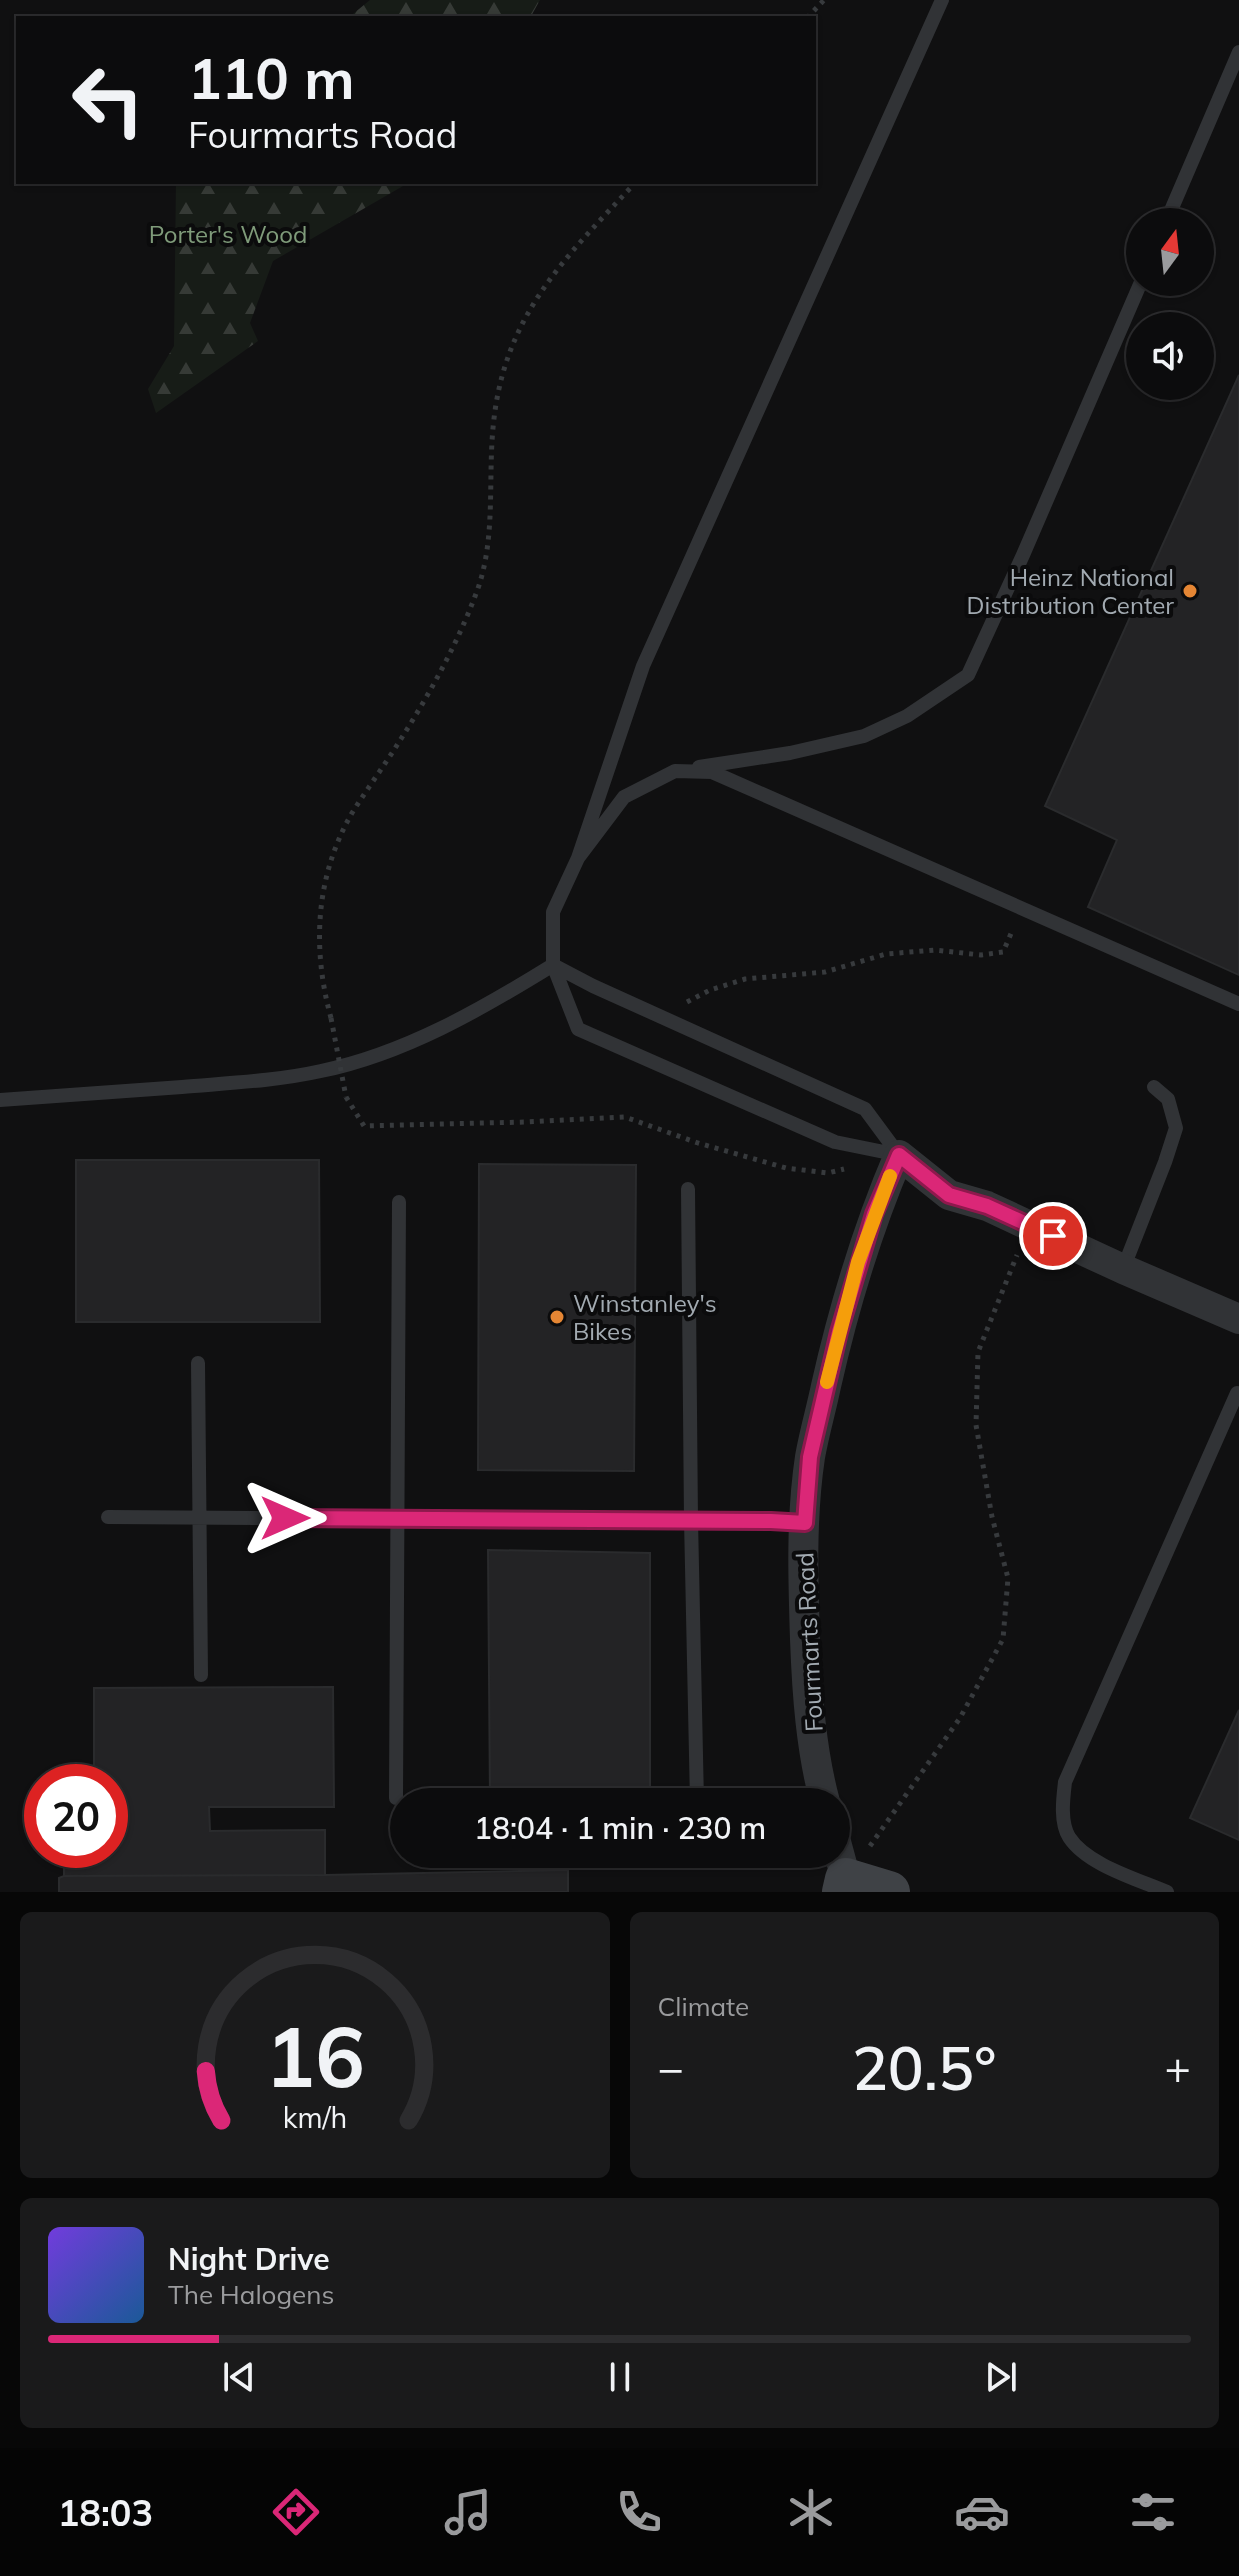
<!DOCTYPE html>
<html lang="en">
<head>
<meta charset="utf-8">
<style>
  :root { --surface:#0c0c0d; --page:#1a1a1b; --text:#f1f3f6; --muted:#9a9b9d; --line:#2c2c2e; --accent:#db2777 }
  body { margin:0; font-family:Mulish,sans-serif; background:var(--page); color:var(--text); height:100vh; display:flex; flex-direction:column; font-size:30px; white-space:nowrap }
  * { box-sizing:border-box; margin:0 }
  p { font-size:26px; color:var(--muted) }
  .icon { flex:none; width:44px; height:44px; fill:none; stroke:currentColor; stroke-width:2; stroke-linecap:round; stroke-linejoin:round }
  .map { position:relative; height:1892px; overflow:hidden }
  .side { display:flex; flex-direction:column; gap:20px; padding:20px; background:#070707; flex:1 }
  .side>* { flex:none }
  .guide { position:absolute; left:16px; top:16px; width:800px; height:168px; border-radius:0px; box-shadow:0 2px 6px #0004,0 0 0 2px var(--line); background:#0c0c0d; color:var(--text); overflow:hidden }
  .needle { width:52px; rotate:15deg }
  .controls { position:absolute; left:1126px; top:208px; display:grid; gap:16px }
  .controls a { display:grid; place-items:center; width:88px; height:88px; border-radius:50%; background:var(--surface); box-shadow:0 2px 6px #0004,0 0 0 2px var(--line); font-size:40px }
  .speed { position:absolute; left:24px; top:1764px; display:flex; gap:16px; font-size:40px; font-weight:700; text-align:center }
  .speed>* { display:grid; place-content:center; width:104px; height:104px; border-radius:50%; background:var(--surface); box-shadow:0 2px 6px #0004,0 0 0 2px var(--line); line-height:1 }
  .speed .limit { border:12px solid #d22; background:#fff; color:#111 }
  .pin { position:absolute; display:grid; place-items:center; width:68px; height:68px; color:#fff; margin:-34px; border:4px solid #fff; border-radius:50%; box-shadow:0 2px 8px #0007 }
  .me { position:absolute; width:88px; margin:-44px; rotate:90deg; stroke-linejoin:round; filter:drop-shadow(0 0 6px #0008) }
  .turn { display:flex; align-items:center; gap:28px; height:168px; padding:0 40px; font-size:36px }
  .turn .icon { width:104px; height:104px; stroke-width:2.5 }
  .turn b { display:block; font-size:56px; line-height:68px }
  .big { font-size:60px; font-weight:600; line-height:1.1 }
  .side .tile { flex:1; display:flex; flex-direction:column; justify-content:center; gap:12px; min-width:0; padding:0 28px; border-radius:12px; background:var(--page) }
  .side .dial { align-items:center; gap:0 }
  .dial svg { height:208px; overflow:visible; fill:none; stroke:var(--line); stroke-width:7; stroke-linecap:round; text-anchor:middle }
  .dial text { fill:var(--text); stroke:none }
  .song { display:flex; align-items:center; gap:24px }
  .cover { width:96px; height:96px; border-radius:12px; background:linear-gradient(135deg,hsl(260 70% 55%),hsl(210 70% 35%)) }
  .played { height:8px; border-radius:4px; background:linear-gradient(90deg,var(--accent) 15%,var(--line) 15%) }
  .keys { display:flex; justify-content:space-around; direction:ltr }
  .heat { display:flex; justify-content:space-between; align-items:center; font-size:44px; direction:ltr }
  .side .tiles { flex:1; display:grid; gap:20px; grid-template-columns:1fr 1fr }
  .tile:last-child { grid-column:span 2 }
  .trip { position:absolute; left:390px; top:1788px; width:460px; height:80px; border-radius:40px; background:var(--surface); box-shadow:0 2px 6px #0004,0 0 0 2px var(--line); font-weight:600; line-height:80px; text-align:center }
  .menu { display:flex; height:128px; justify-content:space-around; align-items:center; background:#050505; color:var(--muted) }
  .menu .icon { width:56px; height:56px }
  .menu .active { color:var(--accent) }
  .menu b { font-size:36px; color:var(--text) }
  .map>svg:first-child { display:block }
</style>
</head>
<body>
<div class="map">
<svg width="1239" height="1892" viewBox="0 0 1239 1892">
  <defs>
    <pattern id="forest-firs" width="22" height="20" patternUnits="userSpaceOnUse" patternTransform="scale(2)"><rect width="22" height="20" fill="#171c17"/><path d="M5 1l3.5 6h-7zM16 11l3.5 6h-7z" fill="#363a36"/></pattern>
  </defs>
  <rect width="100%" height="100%" fill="#101011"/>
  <path fill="url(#forest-firs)" d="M370,0h170l-10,18h-182z
    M176,182h234l-137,79 -23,62 8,18 -102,72 -8,-24 26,-43z"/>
  <path fill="#232325" stroke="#2a2b2d" stroke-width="2" d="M1239,375v600l-151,-68 29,-67 -72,-34z
    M76,1160h243l1,162h-244z
    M479,1164l157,1 -2,306 -156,-1z
    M488,1550l162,3v246h-160z
    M333,1687l1,120h-125l1,24 115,-1v45l-261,1v-26h46v-68h-16v-94z
    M1239,1710v130l-49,-22z
    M568,1870v22h-509v-14l5,-2 261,-1z"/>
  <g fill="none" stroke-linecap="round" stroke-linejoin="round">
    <path stroke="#373a3d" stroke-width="5" stroke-dasharray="4 6" stroke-linecap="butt" d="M807,18l17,-18
      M687,1002l23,-12 35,-11 80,-7 61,-18 49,-4 46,5 22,-3 10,-23
      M331,1018c-19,-69 -16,-141 21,-205 15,-24 32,-47 47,-71 30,-47 59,-99 78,-151 19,-52 11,-109 16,-163 10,-112 71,-169 143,-246
      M346,1097l18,29 161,-4 100,-5 73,26 88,25 42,5 16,-4
      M870,1846l90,-128 43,-79 5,-61 -16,-61 -16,-92 2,-73 39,-97"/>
    <path stroke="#313336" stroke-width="14" d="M942,0l-299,666 -65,192 46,-61 51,-26 37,1 527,232
      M1166,222l73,-170
      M699,767l91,-14 74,-17 43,-20 61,-41 55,-120 118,-273
      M578,858l-25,54v53l25,64 257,113 64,13
      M553,965l40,21 272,123 34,46
      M0,1100c61,-4 121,-9 182,-13 46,-4 94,-6 139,-16 83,-17 161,-62 232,-106
      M688,1189l3,331 6,282
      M1123,1269l42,-107 11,-34 -8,-29 -14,-12
      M198,1363l3,312
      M108,1517l663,4 34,2
      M396,1798l3,-596
      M1167,1892c-30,-13 -80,-27 -98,-55 -9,-15 -6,-38 -4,-55l172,-389"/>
    <path stroke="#313336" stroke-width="30" d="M825,1802c-14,-52 -18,-108 -20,-163 -2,-60 -4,-122 5,-182 4,-23 11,-47 16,-71 18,-80 41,-156 73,-231l50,40 38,11 136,63 116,50
      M836,1842l10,37"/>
    <path stroke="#3f4246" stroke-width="42" d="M843,1892l3,-13 43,13"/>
    <path stroke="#373a3d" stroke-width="5" stroke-dasharray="4 6" stroke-linecap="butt" d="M331,1018l15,79"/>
  </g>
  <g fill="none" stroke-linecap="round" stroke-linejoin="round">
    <defs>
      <path id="route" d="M285,1518l486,3 34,2 5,-66 29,-125 35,-118 25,-59 50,40 38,11 66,30"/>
    </defs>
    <use href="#route" stroke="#8e194d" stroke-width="20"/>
    <use href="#route" stroke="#db2777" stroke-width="14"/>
    <path stroke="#f59e0b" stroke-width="14" d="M827,1382l31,-120 32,-86"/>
  </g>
  <g fill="#e58634" stroke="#0b0b0c" stroke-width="3">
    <circle cx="1190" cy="591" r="8"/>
    <circle cx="557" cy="1317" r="8"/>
  </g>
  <g text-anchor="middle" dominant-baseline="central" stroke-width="8" stroke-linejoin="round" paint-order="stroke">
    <g font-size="24" fill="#7f9b7a" stroke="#0b0b0c">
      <text x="228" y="234">Porter's Wood</text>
    </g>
    <g font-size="24" fill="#a2aab1" stroke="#0b0b0c" text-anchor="end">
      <text x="1174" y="577">Heinz National<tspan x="1174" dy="28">Distribution Center</tspan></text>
      <text x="573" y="1303" text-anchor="start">Winstanley's<tspan x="573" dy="28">Bikes</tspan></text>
    </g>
    <g font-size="24" fill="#a2aab1" stroke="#0b0b0c">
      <text transform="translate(809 1642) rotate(-93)">Fourmarts Road</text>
    </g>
  </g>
</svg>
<div class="controls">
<a><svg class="needle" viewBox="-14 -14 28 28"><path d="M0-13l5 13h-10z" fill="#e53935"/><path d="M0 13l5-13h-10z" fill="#9a9b9d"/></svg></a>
<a><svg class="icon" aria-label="sound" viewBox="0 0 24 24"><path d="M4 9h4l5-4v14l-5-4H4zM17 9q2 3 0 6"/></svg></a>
</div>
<div class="speed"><div class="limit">20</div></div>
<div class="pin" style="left:1053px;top:1236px;background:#d93025"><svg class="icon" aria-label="arrive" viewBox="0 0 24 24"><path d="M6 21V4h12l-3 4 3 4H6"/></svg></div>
<svg class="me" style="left:285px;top:1518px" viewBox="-20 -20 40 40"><path d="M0-17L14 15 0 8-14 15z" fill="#db2777" stroke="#fff" stroke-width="4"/></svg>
<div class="trip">18:04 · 1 min · 230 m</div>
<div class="guide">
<div class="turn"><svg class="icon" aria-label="left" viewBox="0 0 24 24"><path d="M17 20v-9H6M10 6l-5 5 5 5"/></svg><div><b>110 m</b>Fourmarts Road</div></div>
</div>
</div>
<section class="side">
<div class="tiles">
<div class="tile dial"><svg viewBox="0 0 100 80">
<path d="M14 69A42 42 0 1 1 86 69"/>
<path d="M14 69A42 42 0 0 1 8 50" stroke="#db2777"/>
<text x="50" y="56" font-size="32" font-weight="700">16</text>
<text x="50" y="72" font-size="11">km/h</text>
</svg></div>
<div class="tile"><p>Climate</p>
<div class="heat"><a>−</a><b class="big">20.5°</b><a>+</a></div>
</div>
<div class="tile">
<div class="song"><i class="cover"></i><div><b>Night Drive</b><p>The Halogens</p></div></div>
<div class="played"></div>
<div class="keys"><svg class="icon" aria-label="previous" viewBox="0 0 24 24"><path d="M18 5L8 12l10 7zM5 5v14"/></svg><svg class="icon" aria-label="pause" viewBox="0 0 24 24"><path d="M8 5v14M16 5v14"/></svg><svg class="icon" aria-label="next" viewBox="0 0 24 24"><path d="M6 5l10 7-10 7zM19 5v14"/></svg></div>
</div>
</div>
</section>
<nav class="menu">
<b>18:03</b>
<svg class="icon active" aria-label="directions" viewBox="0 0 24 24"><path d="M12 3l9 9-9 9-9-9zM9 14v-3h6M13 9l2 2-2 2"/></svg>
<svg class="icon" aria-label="music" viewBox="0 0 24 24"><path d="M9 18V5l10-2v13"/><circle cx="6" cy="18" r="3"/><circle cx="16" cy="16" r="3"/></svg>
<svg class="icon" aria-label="phone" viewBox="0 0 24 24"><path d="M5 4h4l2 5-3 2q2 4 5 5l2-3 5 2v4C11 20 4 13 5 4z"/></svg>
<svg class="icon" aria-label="climate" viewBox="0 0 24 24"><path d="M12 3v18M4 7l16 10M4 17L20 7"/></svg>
<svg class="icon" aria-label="car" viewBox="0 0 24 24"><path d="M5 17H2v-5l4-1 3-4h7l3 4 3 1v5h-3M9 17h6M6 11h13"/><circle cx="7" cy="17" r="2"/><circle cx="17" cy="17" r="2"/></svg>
<svg class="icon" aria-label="filters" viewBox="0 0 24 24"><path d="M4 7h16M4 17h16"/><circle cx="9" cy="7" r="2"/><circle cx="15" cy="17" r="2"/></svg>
</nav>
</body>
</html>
